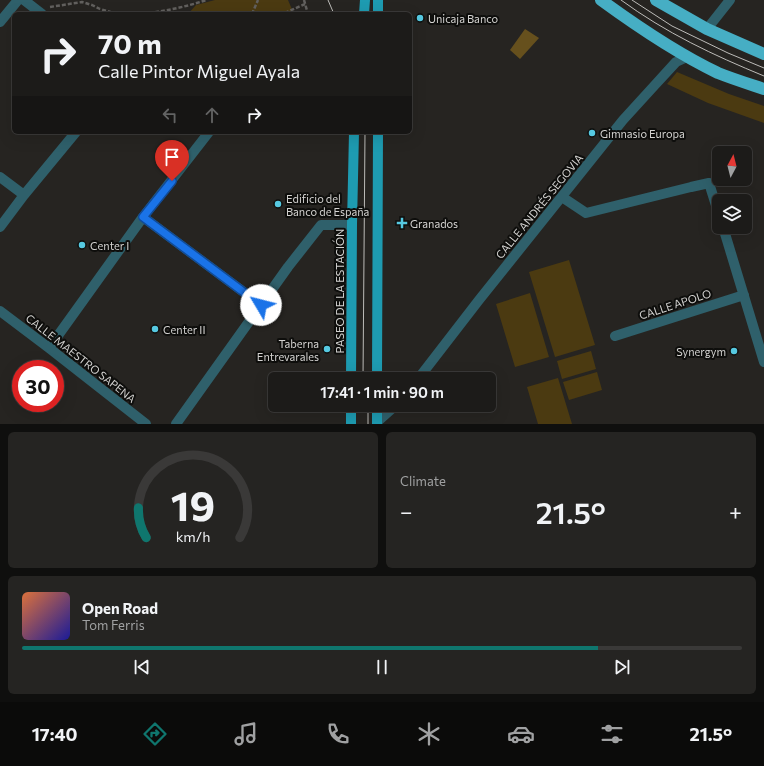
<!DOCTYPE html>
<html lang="en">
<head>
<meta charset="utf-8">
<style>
  :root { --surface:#1c1b19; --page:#252422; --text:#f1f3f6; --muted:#a0a1a2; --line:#3a3938; --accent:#0f766e }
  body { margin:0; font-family:Commissioner,sans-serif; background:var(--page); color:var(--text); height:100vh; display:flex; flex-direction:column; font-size:15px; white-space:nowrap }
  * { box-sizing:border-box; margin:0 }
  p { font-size:13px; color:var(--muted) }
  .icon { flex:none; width:22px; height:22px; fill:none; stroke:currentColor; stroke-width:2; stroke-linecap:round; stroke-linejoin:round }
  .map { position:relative; height:424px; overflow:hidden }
  .side { display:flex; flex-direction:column; gap:8px; padding:8px; background:#0f0f0e; flex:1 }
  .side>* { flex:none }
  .hud { position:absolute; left:12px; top:12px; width:400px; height:122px; border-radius:6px; box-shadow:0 4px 16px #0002,0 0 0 1px var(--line); background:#1c1b19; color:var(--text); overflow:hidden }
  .needle { width:26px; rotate:7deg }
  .fabs { position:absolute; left:712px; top:146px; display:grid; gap:8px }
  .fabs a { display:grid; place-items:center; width:40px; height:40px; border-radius:6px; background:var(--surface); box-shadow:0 4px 16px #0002,0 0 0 1px var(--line); font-size:20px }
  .speed { position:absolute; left:12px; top:360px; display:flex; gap:8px; font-size:20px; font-weight:700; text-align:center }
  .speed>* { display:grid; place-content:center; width:52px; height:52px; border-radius:50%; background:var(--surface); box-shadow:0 4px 16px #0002,0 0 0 1px var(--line); line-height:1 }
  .speed .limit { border:6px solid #d22; background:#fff; color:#111 }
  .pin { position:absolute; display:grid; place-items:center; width:34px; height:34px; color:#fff; margin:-41px -17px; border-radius:50% 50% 50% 0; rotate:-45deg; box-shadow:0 0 4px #0007 }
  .pin .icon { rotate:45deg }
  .me { position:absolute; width:44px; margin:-22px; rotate:307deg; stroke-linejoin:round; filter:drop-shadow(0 0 3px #0008) }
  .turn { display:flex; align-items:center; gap:14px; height:84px; padding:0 20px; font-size:18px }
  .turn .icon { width:52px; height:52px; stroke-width:2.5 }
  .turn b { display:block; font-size:28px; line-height:34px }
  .lanes { display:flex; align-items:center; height:38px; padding:0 20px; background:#0003; justify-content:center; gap:20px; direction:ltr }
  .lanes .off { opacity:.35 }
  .big { font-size:30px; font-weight:600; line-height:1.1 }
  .side .widget { flex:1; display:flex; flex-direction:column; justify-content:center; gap:6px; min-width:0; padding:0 14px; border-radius:6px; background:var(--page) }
  .side .dial { align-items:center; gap:0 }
  .dial svg { height:104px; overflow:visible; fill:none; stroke:var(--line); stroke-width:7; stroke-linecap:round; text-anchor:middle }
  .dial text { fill:var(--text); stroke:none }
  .song { display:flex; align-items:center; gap:12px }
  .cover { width:48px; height:48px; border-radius:6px; background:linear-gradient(135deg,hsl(20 70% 55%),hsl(240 70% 35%)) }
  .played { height:4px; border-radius:2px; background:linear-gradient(90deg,var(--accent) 80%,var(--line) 80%) }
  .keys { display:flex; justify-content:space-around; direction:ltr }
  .heat { display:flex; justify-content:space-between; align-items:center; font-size:22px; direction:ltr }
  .side .tiles { flex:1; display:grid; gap:8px; grid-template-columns:1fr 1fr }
  .widget:last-child { grid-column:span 2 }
  .trip { position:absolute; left:268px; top:372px; width:228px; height:40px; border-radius:6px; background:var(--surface); box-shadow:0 4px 16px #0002,0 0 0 1px var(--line); font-weight:600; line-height:40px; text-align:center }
  .tab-bar { display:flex; height:64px; justify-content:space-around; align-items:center; background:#0b0b0a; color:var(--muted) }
  .tab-bar .icon { width:28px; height:28px }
  .tab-bar .current { color:var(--accent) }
  .tab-bar b { font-size:18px; color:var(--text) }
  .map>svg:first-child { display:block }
</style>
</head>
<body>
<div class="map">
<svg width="764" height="424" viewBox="0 0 764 424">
  <rect width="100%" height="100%" fill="#262421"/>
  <path fill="#4b3a11" d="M215,0h73l6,14h-106l8,-9z
    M677,72l52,22 35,12v17l-56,-20 -41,-19z
    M569,260l26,85 -40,12 -26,-85z
    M530,293l19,64 -34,10 -19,-63z
    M591,351l5,18 -34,10 -5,-18z
    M597,372l5,18 -33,10 -6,-18z
    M558,378l14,46h-34l-11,-37z"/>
  <path fill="#66501d" d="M525,29l14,9 -19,21 -10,-9z"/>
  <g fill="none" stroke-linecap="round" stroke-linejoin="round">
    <path stroke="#62605e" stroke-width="2.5" stroke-dasharray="4 2" stroke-linecap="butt" d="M304,0l4,14
      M50,7l32,-5 10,3 8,4 17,5
      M143,14c22,-3 43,-7 63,-14
      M210,14l6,-1 22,1
      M252,14l6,-14
      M279,14l8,-2 18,-8"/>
    <path stroke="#2f606b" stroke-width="10" d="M24,0l18,14
      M0,22l18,-22
      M707,29l23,-29
      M0,177l24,18
      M562,197l24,16 105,-26 18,-4 10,32
      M143,217l118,88
      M0,227l24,-32 52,-63
      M723,227l41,135
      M0,311l49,37 97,76
      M615,336l129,-41
      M49,348l94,-131 66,-85
      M418,379l61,-79 144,-180 31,-34 22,-24 11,-5
      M377,422l19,-17
      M176,424l112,-157 33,-42h22l9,-1"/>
    <path stroke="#1e9bb1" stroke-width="10" d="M364,14l1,-14
      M378,14v-14
      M351,379l1,-155 2,-92
      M377,379l1,-247
      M351,424v-19
      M377,424v-19"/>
    <path stroke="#46aec4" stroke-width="12" d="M601,0c37,27 75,53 117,73 15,6 31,11 46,16
      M656,0l51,29 57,25"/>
    <path stroke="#bdbcb9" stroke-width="1" d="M328,0l6,14
      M621,0c45,33 92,55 143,76
      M632,0l40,26 56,27 36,15
      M363,379l2,-247
      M368,424v-19"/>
  </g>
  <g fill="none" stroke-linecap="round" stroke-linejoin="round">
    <defs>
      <path id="route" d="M172,181l-29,36 118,88"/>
    </defs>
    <use href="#route" stroke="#114b97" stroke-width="10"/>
    <use href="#route" stroke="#1a73e8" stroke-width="7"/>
  </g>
  <g fill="#56c9e1" stroke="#0e0e0c" stroke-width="1.5">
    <circle cx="420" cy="18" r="4"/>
    <circle cx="592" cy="133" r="4"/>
    <circle cx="278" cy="204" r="4"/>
    <path d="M400 217h4v4h4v4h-4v4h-4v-4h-4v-4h4z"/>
    <circle cx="82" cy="245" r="4"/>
    <circle cx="155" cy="329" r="4"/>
    <circle cx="327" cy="349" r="4"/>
    <circle cx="734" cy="351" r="4"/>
  </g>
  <g text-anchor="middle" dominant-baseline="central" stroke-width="4" stroke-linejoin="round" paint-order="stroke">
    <g font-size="11" fill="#d4d3d1" stroke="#0e0e0c" text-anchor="start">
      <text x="428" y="18">Unicaja Banco</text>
      <text x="600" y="133">Gimnasio Europa</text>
      <text x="286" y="198">Edificio del<tspan x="286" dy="13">Banco de España</tspan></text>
      <text x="410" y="223">Granados</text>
      <text x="90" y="245">Center I</text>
      <text x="163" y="329">Center II</text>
      <text x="319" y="343" text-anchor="end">Taberna<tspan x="319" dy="13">Entrevarales</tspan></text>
      <text x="726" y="351" text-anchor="end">Synergym</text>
    </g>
    <g font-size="11" fill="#d4d3d1" stroke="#0e0e0c">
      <text transform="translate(539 206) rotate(-51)">CALLE ANDRÉS SEGOVIA</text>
      <text transform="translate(339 291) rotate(-90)">PASEO DE LA ESTACIÓN</text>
      <text transform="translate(675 304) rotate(-18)">CALLE APOLO</text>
      <text transform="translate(81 358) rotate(38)">CALLE MAESTRO SAPENA</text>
    </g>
  </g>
</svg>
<div class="fabs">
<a><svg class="needle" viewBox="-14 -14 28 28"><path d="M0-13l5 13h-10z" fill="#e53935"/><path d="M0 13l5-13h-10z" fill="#a0a1a2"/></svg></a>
<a><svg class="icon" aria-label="layers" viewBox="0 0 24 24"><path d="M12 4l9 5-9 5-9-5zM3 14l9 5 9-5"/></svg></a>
</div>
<div class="speed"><div class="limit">30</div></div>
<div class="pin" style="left:172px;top:181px;background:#d93025"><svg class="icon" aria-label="arrive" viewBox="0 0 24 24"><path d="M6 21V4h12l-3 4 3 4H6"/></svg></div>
<svg class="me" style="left:261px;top:305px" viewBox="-20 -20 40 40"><circle r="19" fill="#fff"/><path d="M0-13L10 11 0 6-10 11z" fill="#1a73e8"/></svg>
<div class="trip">17:41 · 1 min · 90 m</div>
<div class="hud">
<div class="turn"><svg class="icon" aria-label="right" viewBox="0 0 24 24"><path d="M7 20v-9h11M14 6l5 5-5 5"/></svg><div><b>70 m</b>Calle Pintor Miguel Ayala</div></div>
<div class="lanes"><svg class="icon off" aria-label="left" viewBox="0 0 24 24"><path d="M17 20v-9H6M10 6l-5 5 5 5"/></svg><svg class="icon off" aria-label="ahead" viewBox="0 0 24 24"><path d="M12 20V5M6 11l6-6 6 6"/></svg><svg class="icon" aria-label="right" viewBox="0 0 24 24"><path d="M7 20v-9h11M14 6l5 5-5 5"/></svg></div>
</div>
</div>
<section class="side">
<div class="tiles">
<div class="widget dial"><svg viewBox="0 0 100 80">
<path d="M14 69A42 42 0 1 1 86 69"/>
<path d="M14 69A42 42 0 0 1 8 46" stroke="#0f766e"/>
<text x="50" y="56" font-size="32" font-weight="700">19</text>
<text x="50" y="72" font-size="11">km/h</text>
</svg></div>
<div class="widget"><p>Climate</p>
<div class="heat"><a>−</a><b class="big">21.5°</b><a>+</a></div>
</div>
<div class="widget">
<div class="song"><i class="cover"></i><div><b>Open Road</b><p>Tom Ferris</p></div></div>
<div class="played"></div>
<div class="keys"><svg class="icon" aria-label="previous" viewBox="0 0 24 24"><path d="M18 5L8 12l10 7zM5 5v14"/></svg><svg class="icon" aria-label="pause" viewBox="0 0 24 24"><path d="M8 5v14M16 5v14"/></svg><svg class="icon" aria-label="next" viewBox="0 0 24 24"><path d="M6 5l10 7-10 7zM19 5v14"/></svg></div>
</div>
</div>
</section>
<nav class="tab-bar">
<b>17:40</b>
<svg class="icon current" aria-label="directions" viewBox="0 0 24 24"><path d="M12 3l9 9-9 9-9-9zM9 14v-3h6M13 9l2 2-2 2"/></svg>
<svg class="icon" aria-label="music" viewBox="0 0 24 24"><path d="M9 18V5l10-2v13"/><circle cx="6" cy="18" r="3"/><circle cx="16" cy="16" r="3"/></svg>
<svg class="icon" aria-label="phone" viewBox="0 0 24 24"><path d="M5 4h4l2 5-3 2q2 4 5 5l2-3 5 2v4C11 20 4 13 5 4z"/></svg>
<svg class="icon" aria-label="climate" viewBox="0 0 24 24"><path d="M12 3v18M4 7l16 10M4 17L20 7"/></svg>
<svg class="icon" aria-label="car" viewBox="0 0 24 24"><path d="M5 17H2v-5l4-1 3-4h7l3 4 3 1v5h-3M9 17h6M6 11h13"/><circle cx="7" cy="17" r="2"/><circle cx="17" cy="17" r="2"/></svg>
<svg class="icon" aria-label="filters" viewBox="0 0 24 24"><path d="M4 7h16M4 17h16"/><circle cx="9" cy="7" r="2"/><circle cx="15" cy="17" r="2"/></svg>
<b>21.5°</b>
</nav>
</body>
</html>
